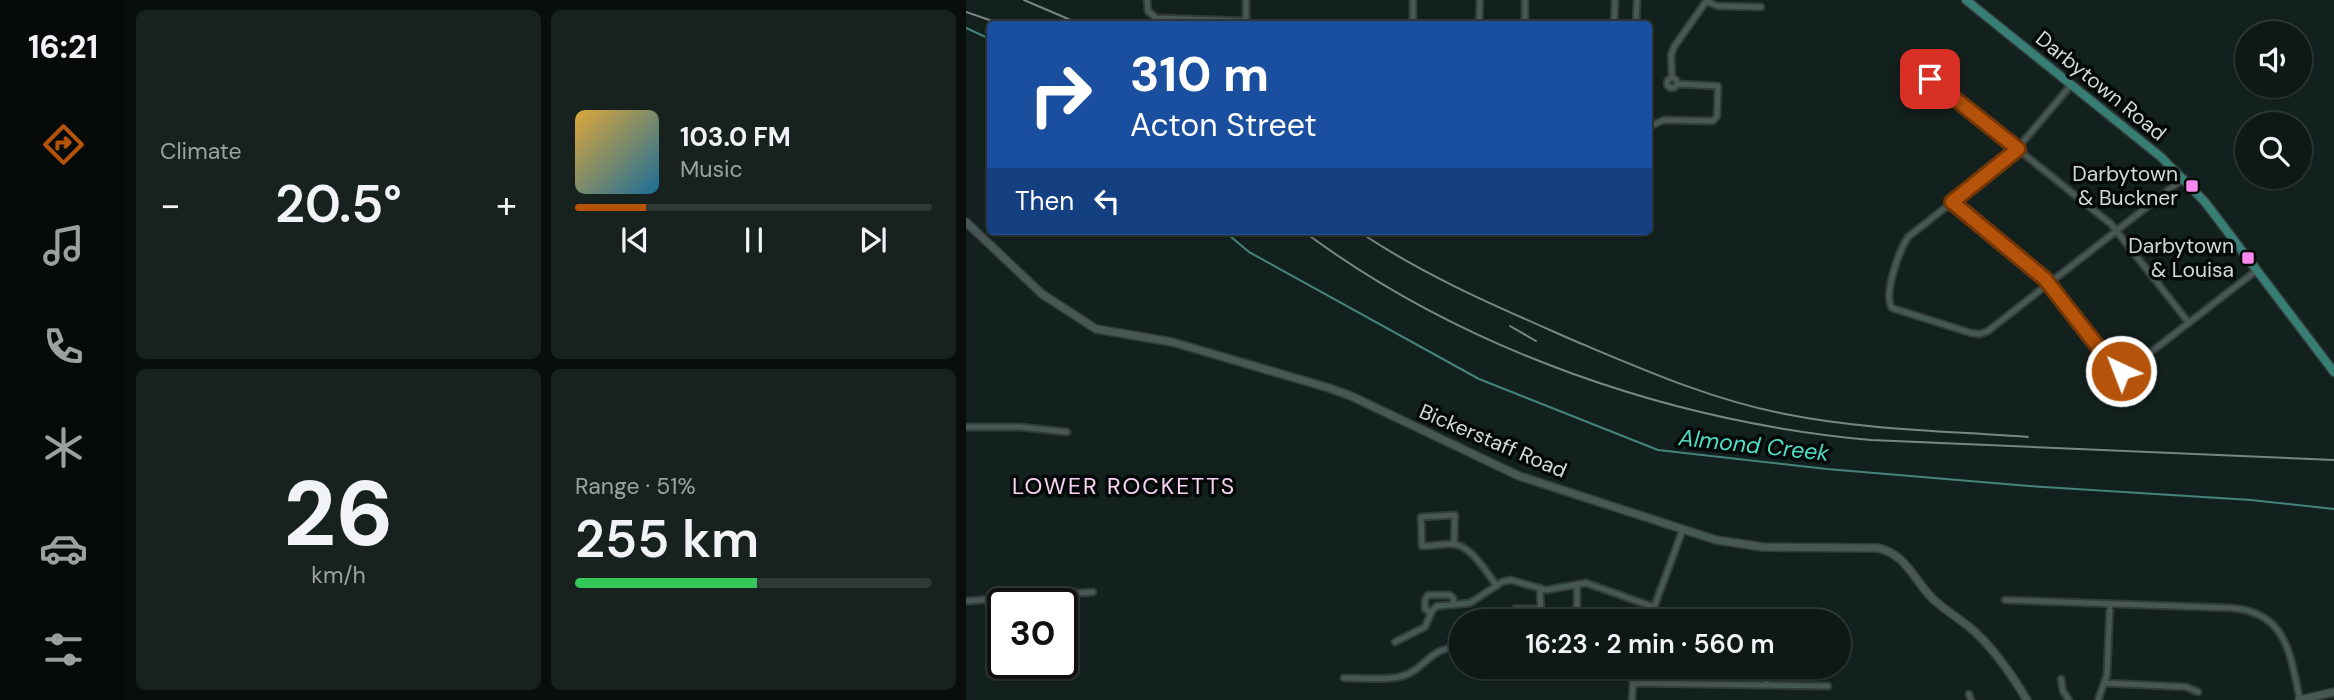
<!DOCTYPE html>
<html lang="en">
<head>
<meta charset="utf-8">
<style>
  :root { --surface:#0e1916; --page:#17221f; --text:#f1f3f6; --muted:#9ba0a1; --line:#2e3835; --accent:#b45309 }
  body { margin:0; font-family:"DM Sans",sans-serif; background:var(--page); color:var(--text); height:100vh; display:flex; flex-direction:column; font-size:26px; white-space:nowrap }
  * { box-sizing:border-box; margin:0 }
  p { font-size:23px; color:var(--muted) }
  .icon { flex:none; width:38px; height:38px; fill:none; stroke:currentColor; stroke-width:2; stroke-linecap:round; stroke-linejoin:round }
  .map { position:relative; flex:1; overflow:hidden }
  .sheet { display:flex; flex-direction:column; gap:10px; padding:10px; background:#080e0c; width:840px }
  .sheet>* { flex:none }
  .top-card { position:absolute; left:21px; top:21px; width:665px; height:214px; border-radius:7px; box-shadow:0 2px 5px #0004,0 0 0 2px var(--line); background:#1a4fa0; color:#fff; overflow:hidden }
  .buttons { position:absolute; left:1269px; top:21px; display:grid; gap:14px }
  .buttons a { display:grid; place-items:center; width:77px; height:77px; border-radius:50%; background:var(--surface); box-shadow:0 2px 5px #0004,0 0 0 2px var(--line); font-size:35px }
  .speed { position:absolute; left:21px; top:588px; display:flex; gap:14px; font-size:35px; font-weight:700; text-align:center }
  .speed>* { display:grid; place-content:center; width:91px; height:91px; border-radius:50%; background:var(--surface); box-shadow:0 2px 5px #0004,0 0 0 2px var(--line); line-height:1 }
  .speed .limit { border:4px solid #111; border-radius:10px; background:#fff; color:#111 }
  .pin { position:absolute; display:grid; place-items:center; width:60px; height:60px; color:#fff; margin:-30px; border-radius:14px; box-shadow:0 4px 10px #0006 }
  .me { position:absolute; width:77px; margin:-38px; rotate:317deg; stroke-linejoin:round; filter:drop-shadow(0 0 5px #0008) }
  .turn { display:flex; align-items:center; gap:24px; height:147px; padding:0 28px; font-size:32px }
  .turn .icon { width:91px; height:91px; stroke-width:2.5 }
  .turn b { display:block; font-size:49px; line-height:60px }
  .then { display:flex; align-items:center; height:66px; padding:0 28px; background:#0003; gap:14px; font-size:26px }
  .big { font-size:52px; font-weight:600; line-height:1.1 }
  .sheet .tile { flex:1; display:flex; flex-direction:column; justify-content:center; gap:10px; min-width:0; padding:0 24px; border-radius:10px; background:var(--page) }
  .sheet .dial { align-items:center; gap:0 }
  .dial b { font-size:91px; line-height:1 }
  .song { display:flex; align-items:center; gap:21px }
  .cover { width:84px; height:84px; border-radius:10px; background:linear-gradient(135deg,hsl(40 70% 55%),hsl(200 70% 35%)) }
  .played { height:7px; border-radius:4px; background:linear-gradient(90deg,var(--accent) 20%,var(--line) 20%) }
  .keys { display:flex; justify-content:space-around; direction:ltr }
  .heat { display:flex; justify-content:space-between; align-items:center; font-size:38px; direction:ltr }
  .charge { height:10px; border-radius:5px; background:linear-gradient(90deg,#34c759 51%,var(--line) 0) }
  .sheet .tiles { flex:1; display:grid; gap:10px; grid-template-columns:repeat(2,1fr) }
  .trip { position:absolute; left:483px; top:609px; width:402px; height:70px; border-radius:35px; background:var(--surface); box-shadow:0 2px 5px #0004,0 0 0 2px var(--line); font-weight:600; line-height:70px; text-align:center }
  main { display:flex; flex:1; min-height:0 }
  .tab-bar { display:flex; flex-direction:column; width:126px; justify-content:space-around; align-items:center; background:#060a09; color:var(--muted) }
  .tab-bar .icon { width:49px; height:49px }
  .tab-bar .on { color:var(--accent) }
  .tab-bar b { font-size:32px; color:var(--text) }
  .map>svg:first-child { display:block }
</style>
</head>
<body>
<main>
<nav class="tab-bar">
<b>16:21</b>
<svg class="icon on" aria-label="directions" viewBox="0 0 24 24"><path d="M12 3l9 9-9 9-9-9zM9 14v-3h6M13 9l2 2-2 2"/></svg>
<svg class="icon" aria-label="music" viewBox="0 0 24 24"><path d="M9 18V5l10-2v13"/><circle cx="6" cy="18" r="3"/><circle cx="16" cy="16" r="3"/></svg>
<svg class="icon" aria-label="phone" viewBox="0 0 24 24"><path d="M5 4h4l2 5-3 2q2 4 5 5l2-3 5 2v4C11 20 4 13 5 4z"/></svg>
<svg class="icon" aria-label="climate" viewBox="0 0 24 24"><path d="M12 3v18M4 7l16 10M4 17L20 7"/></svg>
<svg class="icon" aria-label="car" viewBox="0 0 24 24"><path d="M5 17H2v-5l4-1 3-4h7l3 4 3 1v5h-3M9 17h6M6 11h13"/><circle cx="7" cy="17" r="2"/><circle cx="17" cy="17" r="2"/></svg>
<svg class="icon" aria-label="filters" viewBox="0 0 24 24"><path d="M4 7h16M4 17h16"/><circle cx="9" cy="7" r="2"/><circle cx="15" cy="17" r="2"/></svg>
</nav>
<section class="sheet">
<div class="tiles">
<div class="tile"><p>Climate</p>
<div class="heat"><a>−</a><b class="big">20.5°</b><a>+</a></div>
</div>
<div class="tile">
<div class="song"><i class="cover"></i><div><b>103.0 FM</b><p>Music</p></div></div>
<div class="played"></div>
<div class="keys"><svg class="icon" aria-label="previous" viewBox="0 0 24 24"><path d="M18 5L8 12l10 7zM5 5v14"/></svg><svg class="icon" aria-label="pause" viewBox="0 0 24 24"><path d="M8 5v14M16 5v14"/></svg><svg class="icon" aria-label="next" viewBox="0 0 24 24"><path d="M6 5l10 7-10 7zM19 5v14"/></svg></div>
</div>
<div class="tile dial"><b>26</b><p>km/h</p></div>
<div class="tile"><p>Range · 51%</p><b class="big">255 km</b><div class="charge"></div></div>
</div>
</section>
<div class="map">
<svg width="1368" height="700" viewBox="0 0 1368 700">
  <rect width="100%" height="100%" fill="#13211e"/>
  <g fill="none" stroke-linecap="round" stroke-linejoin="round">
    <path stroke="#44847b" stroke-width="2" d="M0,28l24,11
      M258,231l25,21 230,127 179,71 169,19 202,17 222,14 83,9"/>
    <defs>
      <path id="minor" d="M181,0l1,11 8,7 90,3
        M280,0v24
        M740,1l11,5 44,1
        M447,24v-24
        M513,24l1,-24
        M559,24v-24
        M648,24l1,-24
        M670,24l1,-24
        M706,77l-1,-22 3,-8 33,-47
        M701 83a5 5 0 1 1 10 0a5 5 0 1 1-10 0Z
        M964,79l181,145 78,99
        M1106,84l-61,72 -103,81c-9,14 -25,57 -16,71l79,25 9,1 8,-3 196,-153
        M682,127l16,-7 49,1 4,-5 1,-30 -41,-2
        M986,202l93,77 68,87 6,5 14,-5 124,-96
        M0,427h54l47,5
        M488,543l1,-28 -34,2 1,29c10,0 20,-2 29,-2 20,0 35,28 46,42
        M611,584v37
        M574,588l1,33
        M1039,600l227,8c56,5 58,47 68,92
        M0,601l127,-9
        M465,613l-6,-4v-9l3,-5h22l3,3 1,7
        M745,614l96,2
        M611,616l14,5
        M549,621v-12h26
        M683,621l34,-92
        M429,642l30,-15 7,-16 5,-5 33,-3 32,-21 9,-2 35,10 40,-7 68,24
        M378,678c17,0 38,2 55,-1 27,-6 30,-32 62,-29
        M1095,679l2,12 6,9
        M667,683l195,3
        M1139,683l81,4 12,5
        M800,685l1,-18
        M1003,694l2,6
        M666,700l2,-33
        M1132,700l9,-25 3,-71"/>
      <path id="tertiary" d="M0,222l76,72 54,35 76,13 157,46 22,8 168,80 197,64 47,7 115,1c28,6 36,32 54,50 13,13 29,21 42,33 22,20 38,44 53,69
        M1333,700l35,-8"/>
      <path id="secondary" d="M1000,0l195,157 44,45 129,170"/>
    </defs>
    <use href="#minor" stroke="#333c3a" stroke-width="9"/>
    <use href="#tertiary" stroke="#333c3a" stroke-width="10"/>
    <use href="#secondary" stroke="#333c3a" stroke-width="11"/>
    <use href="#minor" stroke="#475754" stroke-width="5"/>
    <use href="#tertiary" stroke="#475754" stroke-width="7"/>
    <use href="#secondary" stroke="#377e74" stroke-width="8"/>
    <path stroke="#7a8683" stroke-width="2" d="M58,0l56,24
      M0,12l35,12
      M337,231c161,120 369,191 568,209l463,20
      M392,231c68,46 142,77 217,110 69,29 137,59 210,73 80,16 162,17 243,23
      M544,326l26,15"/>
  </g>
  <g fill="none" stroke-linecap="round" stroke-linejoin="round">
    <defs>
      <path id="route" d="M964,79l88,70 -66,53 93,77 68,87 8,5"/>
    </defs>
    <use href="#route" stroke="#753606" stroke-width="18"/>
    <use href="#route" stroke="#b45309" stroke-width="12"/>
  </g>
  <g fill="#f688ed" stroke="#040908" stroke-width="2.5">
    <rect x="1219" y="179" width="14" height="14" rx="3.5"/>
    <rect x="1275" y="251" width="14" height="14" rx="3.5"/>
  </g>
  <g text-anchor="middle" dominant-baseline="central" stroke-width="7" stroke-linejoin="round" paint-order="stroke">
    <g font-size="21" fill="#d1dad8" stroke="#040908">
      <text transform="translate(1135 86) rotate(39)">Darbytown Road</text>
      <text transform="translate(527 441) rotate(23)">Bickerstaff Road</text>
    </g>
    <g font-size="21" fill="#d1dad8" stroke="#040908" text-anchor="end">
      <text x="1212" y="174">Darbytown<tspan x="1212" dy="24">&amp; Buckner</tspan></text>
      <text x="1268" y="246">Darbytown<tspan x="1268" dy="24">&amp; Louisa</tspan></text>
    </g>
    <g font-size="23" font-style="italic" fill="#4eddc6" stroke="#040908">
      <text transform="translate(788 445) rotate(6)">Almond Creek</text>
    </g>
    <g font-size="23" letter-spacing="2" fill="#f8d2f3" stroke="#040908">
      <text x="158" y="486">LOWER ROCKETTS</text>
    </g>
  </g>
</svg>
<div class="buttons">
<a><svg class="icon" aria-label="sound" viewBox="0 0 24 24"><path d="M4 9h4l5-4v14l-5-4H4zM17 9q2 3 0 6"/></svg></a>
<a><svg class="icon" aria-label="search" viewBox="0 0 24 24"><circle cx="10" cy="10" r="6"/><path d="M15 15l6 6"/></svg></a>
</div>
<div class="speed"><div class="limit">30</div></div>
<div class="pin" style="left:964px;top:79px;background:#d93025"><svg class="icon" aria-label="arrive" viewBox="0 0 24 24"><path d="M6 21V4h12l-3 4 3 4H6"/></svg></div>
<svg class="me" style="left:1155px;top:371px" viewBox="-20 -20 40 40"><circle r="17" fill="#b45309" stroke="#fff" stroke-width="3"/><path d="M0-11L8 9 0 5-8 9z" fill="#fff"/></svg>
<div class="trip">16:23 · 2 min · 560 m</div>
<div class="top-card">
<div class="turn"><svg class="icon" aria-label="right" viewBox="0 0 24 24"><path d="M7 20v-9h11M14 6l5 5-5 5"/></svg><div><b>310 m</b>Acton Street</div></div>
<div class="then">Then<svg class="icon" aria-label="left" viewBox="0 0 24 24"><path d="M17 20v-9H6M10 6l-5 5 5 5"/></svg></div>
</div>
</div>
</main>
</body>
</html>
